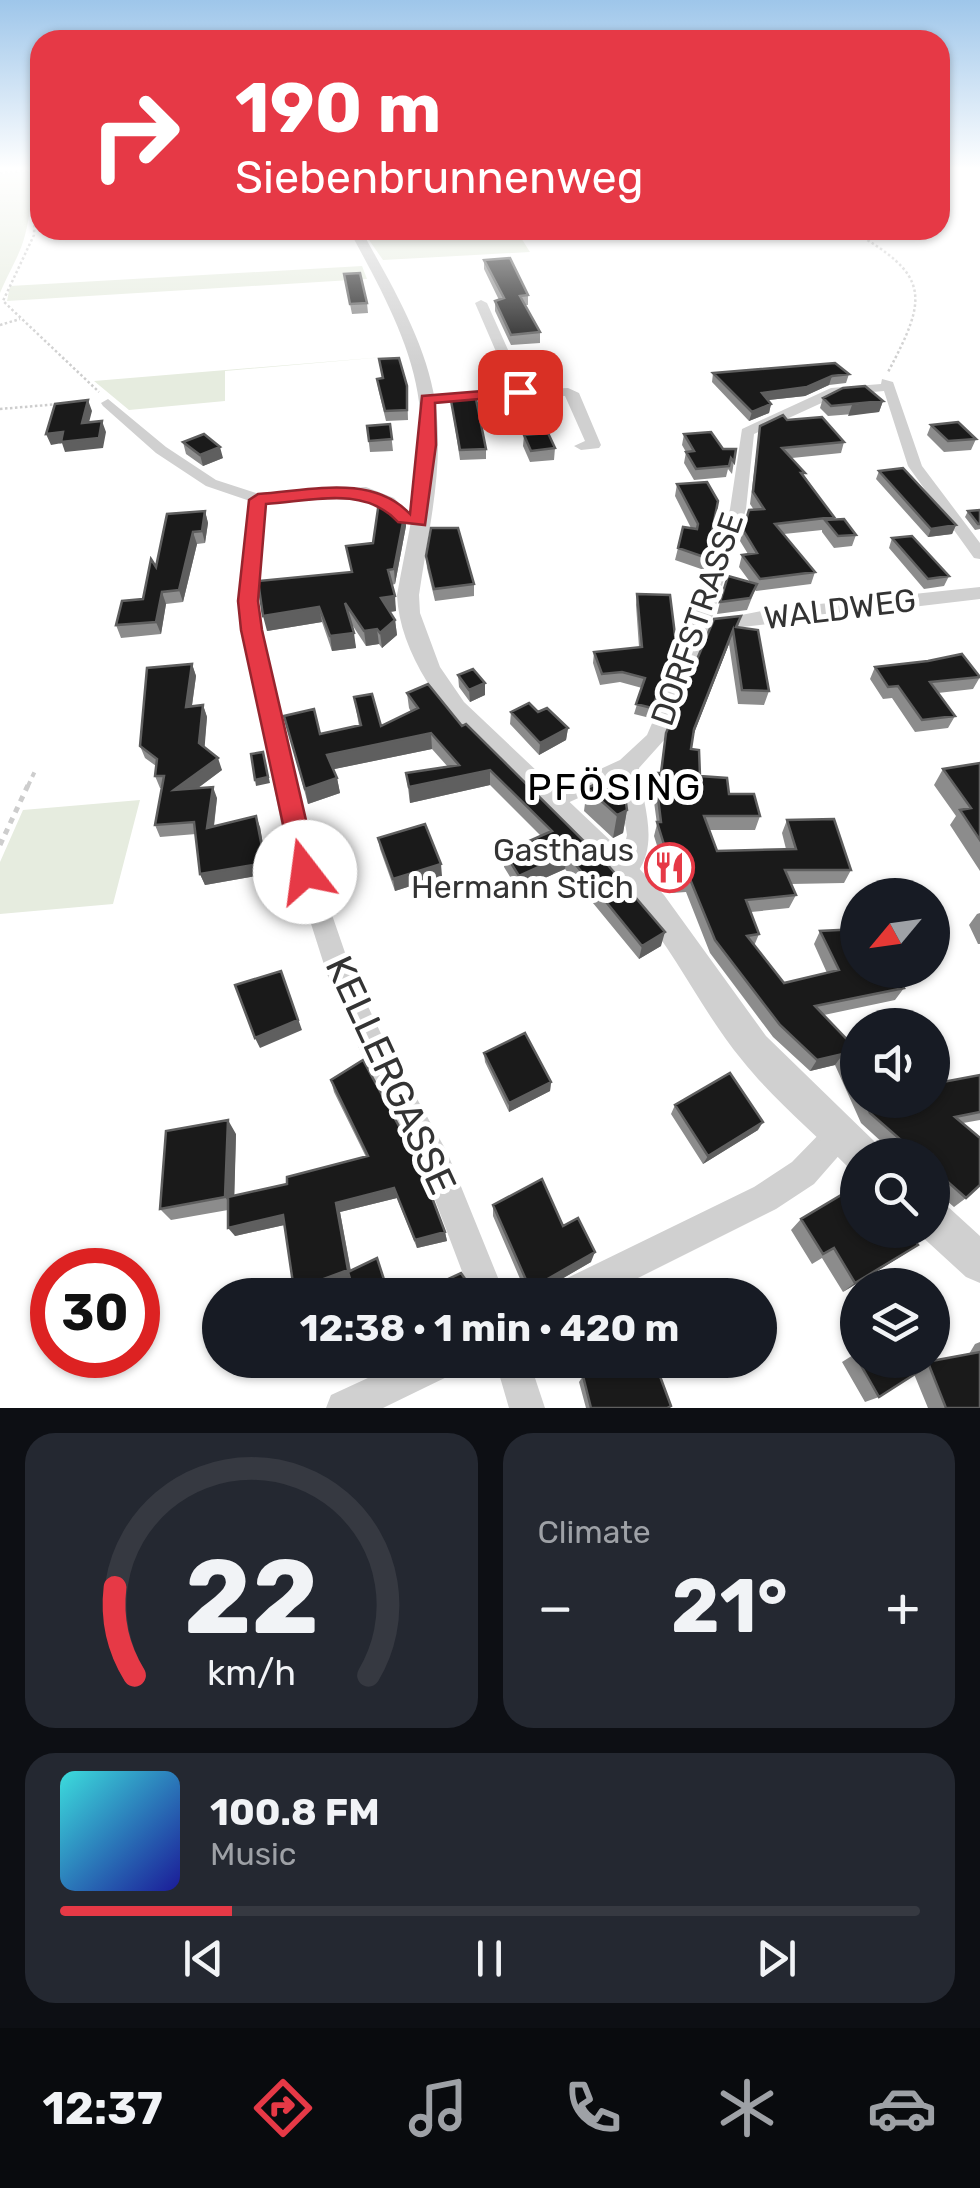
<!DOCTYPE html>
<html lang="en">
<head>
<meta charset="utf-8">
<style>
  :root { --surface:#171b24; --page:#242831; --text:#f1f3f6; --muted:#9ea1a6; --line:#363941; --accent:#e63946 }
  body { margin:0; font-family:Rubik,sans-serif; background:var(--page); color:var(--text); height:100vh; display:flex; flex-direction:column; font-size:38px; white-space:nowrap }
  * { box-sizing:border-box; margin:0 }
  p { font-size:32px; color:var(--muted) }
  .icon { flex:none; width:55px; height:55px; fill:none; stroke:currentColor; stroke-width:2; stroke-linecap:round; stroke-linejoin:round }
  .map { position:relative; height:1408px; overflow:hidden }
  .panel { display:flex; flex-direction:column; gap:25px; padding:25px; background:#0d0f14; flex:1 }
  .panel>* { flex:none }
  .top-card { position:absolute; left:30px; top:30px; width:920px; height:210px; border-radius:30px; box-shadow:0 2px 8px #0004; background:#e63946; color:#fff; overflow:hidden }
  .needle { width:65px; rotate:241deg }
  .buttons { position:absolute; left:840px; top:878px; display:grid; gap:20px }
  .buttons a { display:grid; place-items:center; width:110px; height:110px; border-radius:50%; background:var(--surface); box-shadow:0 2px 8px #0004; font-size:50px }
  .speed { position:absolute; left:30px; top:1248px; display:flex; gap:20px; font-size:50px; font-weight:700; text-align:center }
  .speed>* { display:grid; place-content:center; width:130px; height:130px; border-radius:50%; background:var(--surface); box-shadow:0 2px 8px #0004; line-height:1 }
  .speed .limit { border:15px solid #d22; background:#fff; color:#111 }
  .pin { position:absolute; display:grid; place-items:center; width:85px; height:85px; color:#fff; margin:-42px; border-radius:20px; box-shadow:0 5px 15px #0006 }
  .me { position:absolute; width:110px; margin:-55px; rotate:345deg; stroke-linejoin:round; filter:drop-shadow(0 0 8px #0008) }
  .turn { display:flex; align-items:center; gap:35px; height:210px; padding:0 40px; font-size:45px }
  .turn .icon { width:130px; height:130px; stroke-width:2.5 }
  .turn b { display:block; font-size:70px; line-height:85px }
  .big { font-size:75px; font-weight:700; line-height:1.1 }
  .panel .tile { flex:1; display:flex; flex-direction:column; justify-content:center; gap:15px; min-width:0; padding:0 35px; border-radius:30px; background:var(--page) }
  .panel .dial { align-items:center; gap:0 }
  .dial svg { height:260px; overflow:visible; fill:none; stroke:var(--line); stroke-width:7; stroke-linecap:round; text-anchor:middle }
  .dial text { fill:var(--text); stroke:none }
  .song { display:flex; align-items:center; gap:30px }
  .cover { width:120px; height:120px; border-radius:15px; background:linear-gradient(135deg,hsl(180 70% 55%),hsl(240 70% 35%)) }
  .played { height:10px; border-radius:5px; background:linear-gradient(90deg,var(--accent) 20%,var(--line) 20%) }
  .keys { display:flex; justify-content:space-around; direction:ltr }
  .heat { display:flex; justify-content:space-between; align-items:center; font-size:55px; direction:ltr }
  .panel .tiles { flex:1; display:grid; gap:25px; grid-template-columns:1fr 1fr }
  .tile:last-child { grid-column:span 2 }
  .trip { position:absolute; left:202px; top:1278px; width:575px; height:100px; border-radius:50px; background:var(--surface); box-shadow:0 2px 8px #0004; font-weight:700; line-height:100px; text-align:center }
  .dock { display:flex; height:160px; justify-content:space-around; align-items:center; background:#090b0e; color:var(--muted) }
  .dock .icon { width:70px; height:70px }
  .dock .selected { color:var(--accent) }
  .dock b { font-size:45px; color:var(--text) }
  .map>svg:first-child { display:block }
</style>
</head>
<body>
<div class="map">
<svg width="980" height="1408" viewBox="0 0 980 1408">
  <rect width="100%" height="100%" fill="#fff"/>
  <path fill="#e6ecdf" d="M40,170c0,17 -8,24 -10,39 -6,43 -14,47 -30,84v-119z
    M362,230h154l14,22 -147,8z
    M362,266l5,13 -360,22 3,-15z
    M396,356l-171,15v30l-96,9 -35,-29z
    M140,800l-27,104 -113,10v-52l23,-52z"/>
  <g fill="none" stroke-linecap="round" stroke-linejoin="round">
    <path stroke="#cdcdcd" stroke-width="2.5" stroke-dasharray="2.5 2.5" stroke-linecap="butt" d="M0,173l40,-3
      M40,196l-5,9 -1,30 -31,66 96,91
      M850,230c81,45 78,67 38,142
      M0,325l20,-6
      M0,409l59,-5"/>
    <path stroke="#cdcdcd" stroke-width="4" stroke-dasharray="5 5" stroke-linecap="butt" d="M28,786l7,-15"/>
    <path stroke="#cdcdcd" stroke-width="5" stroke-dasharray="6 6" stroke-linecap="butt" d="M0,845l29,-62"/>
    <path fill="#d0d0d0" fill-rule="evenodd" d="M481,300l6,3 39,87 42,-2 11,5 22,52 -2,3 -18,2 -7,-4 11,-5 -20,-45 -143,6 -2,-3 7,-4 86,-4 -38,-88z
      M882,379l11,3 29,84 58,77v16l-6,-1 -66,-92 -24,-75 -45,4 -85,39 -8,75 -35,112 61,-12 208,-22v12l-272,32 -43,108 -26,29c3,36 21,73 -2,105 -7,9 -11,10 -21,6l-4,-7 10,-16 5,-21 -9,-55 -66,30 -8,-3 -3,-6 3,-6 76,-35 27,-25 30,-70 45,-128 8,-28 12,-80 89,-41 50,-4z
      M108,399l58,48 50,33 43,14 107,-7 28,11 15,16 17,7 -8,5c-24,-5 -27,-20 -48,-27 -20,-7 -80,3 -105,4l-8,98 49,238 46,134 33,69 62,110 58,143h-34l-47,-124 -59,-109 -38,-88 -43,-135 -45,-238 11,-100 -44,-15 -50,-33 -53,-47 -2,-3z
      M839,1119l10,5 5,10 -5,10 -35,40 -38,25 -172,86h-52l5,-12 197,-96 38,-25 37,-38z
      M407,1360h55l-5,12 -74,36h-57l5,-13z
      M495,1360h34l16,48h-36z"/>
    <path fill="#d0d0d0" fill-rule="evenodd" d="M349,230h12c29,52 65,112 74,171 10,64 -7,131 -16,194l1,18 20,54 24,35 170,161 30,32 102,141 109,106 6,13h-23v17l-9,-4c-35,-35 -76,-69 -107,-108 -39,-47 -65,-105 -104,-151 -73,-86 -236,-198 -241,-314 11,-63 29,-128 22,-193 -7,-59 -42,-120 -70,-172z
      M932,1200l14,5 34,31v47l-14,-6 -48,-44 14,-3z"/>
  </g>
  <path fill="#8c8c8c" d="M484,260l44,35v10h-3l15,27v11l-29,2 -16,-34v-10l4,-1 -15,-31z
    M344,274l23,29 1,10 -16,1z
    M379,359l28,27 1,34 -22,1 -8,-33 -1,-9 5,-1z
    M532,367l22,7 -1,11 -22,1z
    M713,373l136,1 -3,9 -17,2 -24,11 -37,4 3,4 -2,9 -20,8 -37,-39z
    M450,395l36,54v10l-26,1z
    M823,398l60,3 -4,11 -51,4 -8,-8z
    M552,400l-5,33 8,15 -1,12 -24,2 -7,-16 1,-11 8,-1 -8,-14 1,-11z
    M787,420l57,22 -3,11 -49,5 42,59 -1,3 23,15 -4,11 -18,2 -12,-16v-2l-38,4 31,38 -4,12 -55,7 -1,-1 -8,20 -30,4 3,-12 30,-20 -11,-15 3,-12 6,-1 -8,-13 9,-31h5l-4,-6 10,-78z
    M390,424l3,27 -23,1 -3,-26z
    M931,425l45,14 -5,11 -27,2 -17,-17z
    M684,434l39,15h13l-4,25 -4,-5 -2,8 -32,3 -10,-17 2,-11 -4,-7z
    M183,442l40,16 -20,8 -17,-12z
    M879,471l77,54 -4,9 -24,3 -52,-58z
    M677,484l41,17 -14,69 -29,-10 3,-12 13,-20 -16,-32z
    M980,510v19l-5,1 -10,-13 3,-6z
    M205,511l3,12 -3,20 -8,1 -14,58 -17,2 -5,30 -40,4 -5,-13 27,-26z
    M405,512l1,14 -11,58 -3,1 4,26 -6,1 5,8 2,15 -15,13 -3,-4 -13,2 -15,-23 5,25 -24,3 -10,-29 -55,9 84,-59 22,-29z
    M892,538l57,38 -5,10 -20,3 -35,-41z
    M426,556l48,28v12l-39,5 -8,-33z
    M637,594l43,52 -30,72 -16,-4 8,-26 -22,-6 -20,3 -7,-22 1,-11 45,-5 -3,-42z
    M741,616l-3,11 31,64 -5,14 -26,-1 -9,-60 -36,92 -2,13 9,27 29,18 31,22 -5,14h-46l8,21 69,-2 -4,-16 5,-13 64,50 -7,13 -53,1 5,11 -7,13 -38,4 8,22 -5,12 30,37 43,-10 -13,-29 6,-13 84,57 -9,12 -71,15 34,36v49h74l48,-25v45l-17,3 3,75 -12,9 -22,-19v-33h-36l-35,-32 -26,-58 -25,6 -37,-34 -63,-84 -24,-61 -14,1 -18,-57 3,-12 -5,-37 3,-14h5l6,-40z
    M192,664l4,12 -4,30 11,-1 4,12 -3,30 18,23 -24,18 19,10 -3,29h46l8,47 -63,11 -5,-11 -4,-40 -36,3 -5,-12 7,-37h-2l-5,-12 1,-10 -11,-8 -5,-12z
    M875,667l105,10 -7,12 -35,4 17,23 -7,12 -33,4 -23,-34 -9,1 -13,-20z
    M458,675l27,8v12l-15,7 -11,-15z
    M407,693l55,33 199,220 -22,13 -74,-90 -47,21 -14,-23v-15l37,-16 -51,-51 -80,18 -4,-30 42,-6 -16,-18 -98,20 3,9 3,15 -32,11 -24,-88 36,18 39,-8 -5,-29 27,29 30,-14 -2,-4z
    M511,712h27l30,16 -2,12 -27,15 -29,-31z
    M980,763v108l-30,-46 6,-9 -22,-31 9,-16z
    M587,788l40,22 -4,23 -10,5 -29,-27z
    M378,838l64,38 -47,15 -15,-42z
    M980,913v31h-2l-9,-19 8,-11z
    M484,1053l67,29 -1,9 -41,21 -24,-50z
    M331,1080l114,152 2,9 -30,7 -20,-50 -57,14 11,59 -1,7 -45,17h-7l-4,-5 -10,-65 -49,11 -7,-26 -57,10 -11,-11 76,-75 -2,62 53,-12 79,-27 -32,-65z
    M675,1105l83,25 -55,34 -32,-50z
    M493,1205l70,21 28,36 -57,33h-7l-34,-79z
    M801,1219l117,26 -75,47 -21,-34 -10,6 -21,-34z
    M980,1342v66h-52l-14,-34 -35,23 -14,5 -23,-40 16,-10v8l41,7 70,-13 6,-10z
    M583,1376l88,30 -2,2h-83l-7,-26z"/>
  <path fill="#5f5f5f" d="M832,376l-3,9 -24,11 -46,5 3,-8z
    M552,389l-5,46 -14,2 1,-11z
    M88,400l4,11 -6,23 -4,-11z
    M883,401l-4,11 -31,4 4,-11z
    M771,404l-2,9 -20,8 3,-9z
    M102,421l4,11 -3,16 -38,4 -3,-9 -11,2 -5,-11z
    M220,447l3,11 -20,8 -3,-11z
    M205,511l3,12 -3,20 -3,-12z
    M405,512l1,14 -11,58 -1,-15z
    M956,525l-4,9 -24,3 3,-8z
    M193,532l4,12 -14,58 -4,-12z
    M162,592l4,12 -5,30 -5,-12z
    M395,596l1,15 -14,2 -1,-15z
    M319,607l3,15 -55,9 -4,-15z
    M395,620l2,15 -15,13 -2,-15z
    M377,629l2,15 -13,2 -2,-15z
    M733,630l-4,14 -39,99 4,-14z
    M354,633l2,15 -24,3 -2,-15z
    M682,636l-2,10 -30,72 2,-10z
    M192,664l4,12 -6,43 -4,-12z
    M485,683v12l-15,7 -1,-12z
    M203,705l4,12 -3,38 -5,-12z
    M568,728l-2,12 -27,15 1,-12z
    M431,733l1,16 -102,21 -3,-15z
    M263,752l7,31 -14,3 -1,-6z
    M218,758l4,12 -43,32 -5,-12z
    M490,770v15l-80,18 -1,-16z
    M337,778l3,15 -32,11 -3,-15z
    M213,787l4,11 -5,42 -5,-12z
    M627,810l-4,23 -10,5 4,-23z
    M256,816l4,11 8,47 -63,11 -5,-11z
    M567,854l-2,15 -47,21 1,-14z
    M441,864l1,12 -47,15 -2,-12z
    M665,932l-4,14 -22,13 3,-13z
    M285,982l17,48 -42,18 -5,-10z
    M843,1054l-8,11 -25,6 7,-11z
    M551,1082l-1,9 -41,21v-9z
    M228,1120l8,14 -2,75 -9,-12z
    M763,1122l-5,8 -55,34 5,-8z
    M394,1188l3,10 -57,14 12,66 -47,17h-7l-4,-5 42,-87z
    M283,1215l6,9 -54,12 -7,-8z
    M445,1232l2,9 -30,7 -2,-8z
    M918,1245l-15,10 -60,37 12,-9z
    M595,1252l-4,10 -57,33h-5l1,-6z
    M375,1360h16l-13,6z"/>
  <path fill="#1a1a1a" stroke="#5f5f5f" stroke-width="2.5" d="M510,258l18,37 -8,1 20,36 -29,3 -16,-34 9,-3 -20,-38z
    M360,273l7,30 -17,1 -6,-30z
    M399,358l8,28v24l-22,1 -8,-32 6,-1 -4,-19z
    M835,363l14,11 -17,2 -25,11 -45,6 9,11 -19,8 -39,-39z
    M551,366l3,8 -23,1 1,-8z
    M865,386l18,15 -52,5 -8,-8 20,-10z
    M552,389l-5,35 -13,2 -9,-17 3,-19z
    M475,394l11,55 -26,1 -10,-55z
    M88,400l-6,23 20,-2 -3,17 -38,4 2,-10 -17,2 9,-30z
    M783,415l4,5 35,-3 22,25 -62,6 23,25h-4l33,44 -59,7 40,48 -55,7 -18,-24 15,-2 -14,-23 6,-20 15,-1 -11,-17 7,-66z
    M958,422l18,17 -28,2 -17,-16z
    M390,424l2,15 -23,2 -2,-15z
    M711,432l12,17h13l-2,13 -3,-4 -2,8 -33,3 -10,-17 8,-1 -10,-17z
    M548,433l7,15 -24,3 -7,-16z
    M204,434l16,13 -20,8 -17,-13z
    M903,468l53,57 -25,4 -52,-58z
    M707,482l11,19 -11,57 -29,-10 5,-21 14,2 1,-5 -21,-40z
    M380,495l25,17 -11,57 -6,1 7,26 -14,2 14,22 -15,13 -3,-4 -13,2 -19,-28 9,30 -24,3 -11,-29 -56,9 -5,-35 94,-9 -6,-26 27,-3z
    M980,510v14h-2l-10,-13z
    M205,511l-3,20 -9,1 -14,58 -17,2 -6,30 -40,3 6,-24 21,-2 8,-40 5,8 11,-53z
    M844,519l12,16 -18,1 -13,-16z
    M431,528h27l16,56 -40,5 -8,-33z
    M912,536l37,40 -21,3 -36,-41z
    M728,576l29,8 -7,14 -30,4z
    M637,594l33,1 5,40 7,1 -30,72 -16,-4 9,-26 -23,-6 -20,2 -8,-22 48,-5z
    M741,616l-5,11 22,3 11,61 -27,-1 -9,-60 -39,99 -3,20 8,1 1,26 27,2 2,16h25l6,22h-56l13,35 79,-2 -9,-29 47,-1 17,51h-66l11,25 -50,5 13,34 -12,2 37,47 55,-13 -19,-39 38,-2v41h36l10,18 -89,18 43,45v34l-15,-31 -26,6 -37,-35 -65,-85 -25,-61 -15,1 -18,-58h4l-6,-49h6l5,-40 48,-114z
    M962,654l18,23 -50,5 25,34 -33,4 -24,-34 -10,1 -13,-20 53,-6z
    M192,664l-6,43 17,-2 -4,38 19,15 -44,32 39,-3 -6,41 49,-12 9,47 -65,11 -6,-52 -39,3 9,-49h-9l2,-17 -17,-13 7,-78z
    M473,669l12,14 -16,7 -11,-15z
    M428,684l34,42 4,-2 141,140 58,68 -23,14 -75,-92 -48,22 -15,-24 48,-21 -62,-61 -81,17 -3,-14 53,-8 -28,-32 -104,22 10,23 -32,11 -21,-73 30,-7 6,25 41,-9 -7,-28 18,-3 9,32 37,-18 -11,-15z
    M529,703l9,9 9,-4 21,20 -28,15 -29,-31z
    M263,752l5,25 -13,3 -4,-26z
    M980,763v77l-20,-30 11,-2 -28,-39z
    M604,780l13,4 7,5 3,21 -10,5 -30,-27z
    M425,824l16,40 -48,15 -15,-41z
    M281,971l17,49 -43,18 -20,-53z
    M525,1033l26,49 -42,21 -25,-50z
    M363,1060l56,103 26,69 -30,8 -21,-52 -58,15 12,67 -54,20 -11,-75 -55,13v-31l59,-13v-7l81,-21 -37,-76z
    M730,1073l33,49 -55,34 -33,-51z
    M980,1075v37l-25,5 25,21v47l-14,13 -34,-30v-13h-14l-48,-42 -6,-13h68v-16z
    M228,1120l-3,77 -65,12 6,-78z
    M542,1179l21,47 15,-8 17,34 -65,37 -37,-84z
    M858,1185v45h49l11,15 -63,38 -21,-35 -11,6 -22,-35z
    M377,1258l12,37h-34l-7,-23z
    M461,1273l15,22h-62z
    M980,1352v56h-34l-17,-43 -50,32 -21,-37h37l4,7z
    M624,1360h30l17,46 -4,2h-76l-8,-32z"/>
  <linearGradient id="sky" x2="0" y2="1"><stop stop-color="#9ec6ea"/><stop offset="0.46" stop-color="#fff"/><stop offset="1" stop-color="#fff" stop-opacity="0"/></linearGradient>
  <rect width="980" height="366" fill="url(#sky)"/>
  <path fill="#e63946" stroke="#96252e" stroke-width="2.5" d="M520,388l5,1v6l-90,8 1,42 -11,80 -27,-3c-34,-37 -86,-21 -132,-18l-8,97 4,29 56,242 -4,8h-19l-54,-250 -3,-29 11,-101 9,-6c51,-3 113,-21 152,20l12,-118z"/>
  <defs>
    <symbol id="restaurant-ring" viewBox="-11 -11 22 22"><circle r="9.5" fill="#fff" stroke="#e63946" stroke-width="1.5"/><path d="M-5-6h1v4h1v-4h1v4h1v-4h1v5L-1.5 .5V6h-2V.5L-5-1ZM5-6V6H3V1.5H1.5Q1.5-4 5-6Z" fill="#e63946"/></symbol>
  </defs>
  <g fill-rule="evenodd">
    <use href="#restaurant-ring" x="642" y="840" width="55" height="55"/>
  </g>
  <g text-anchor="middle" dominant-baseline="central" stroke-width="10" stroke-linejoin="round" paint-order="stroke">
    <g font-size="32" fill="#333" stroke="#fff">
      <text transform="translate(840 609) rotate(-7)">WALDWEG</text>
      <text transform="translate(697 619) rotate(-71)">DORFSTRASSE</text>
    </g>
    <g font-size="32" fill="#333" stroke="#fff" text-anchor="end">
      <text x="634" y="850">Gasthaus<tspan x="634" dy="37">Hermann Stich</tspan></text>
    </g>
    <g font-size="38" letter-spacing="2.5" fill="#000" stroke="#fff">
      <text x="615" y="787">PFÖSING</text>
    </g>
    <g font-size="38" fill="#333" stroke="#fff">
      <text transform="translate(391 1075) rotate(65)">KELLERGASSE</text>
    </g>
  </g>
</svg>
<div class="buttons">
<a><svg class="needle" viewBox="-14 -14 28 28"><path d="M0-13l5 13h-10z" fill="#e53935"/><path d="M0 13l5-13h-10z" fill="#9ea1a6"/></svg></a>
<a><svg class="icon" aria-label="sound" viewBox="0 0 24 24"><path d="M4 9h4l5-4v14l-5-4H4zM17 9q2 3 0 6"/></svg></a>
<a><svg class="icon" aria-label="search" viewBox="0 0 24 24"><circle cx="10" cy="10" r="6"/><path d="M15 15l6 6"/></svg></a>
<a><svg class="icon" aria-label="layers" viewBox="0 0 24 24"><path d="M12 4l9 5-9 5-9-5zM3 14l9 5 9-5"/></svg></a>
</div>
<div class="speed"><div class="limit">30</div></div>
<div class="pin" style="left:520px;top:392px;background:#d93025"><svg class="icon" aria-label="arrive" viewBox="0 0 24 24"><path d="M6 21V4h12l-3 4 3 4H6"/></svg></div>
<svg class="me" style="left:305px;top:872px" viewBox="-20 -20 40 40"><circle r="19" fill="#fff"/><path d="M0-13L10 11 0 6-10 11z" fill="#e63946"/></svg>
<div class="trip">12:38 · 1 min · 420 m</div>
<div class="top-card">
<div class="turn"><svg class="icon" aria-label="right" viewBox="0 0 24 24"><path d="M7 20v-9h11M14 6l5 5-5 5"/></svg><div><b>190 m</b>Siebenbrunnenweg</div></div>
</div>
</div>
<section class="panel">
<div class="tiles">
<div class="tile dial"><svg viewBox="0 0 100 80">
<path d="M14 69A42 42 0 1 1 86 69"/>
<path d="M14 69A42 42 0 0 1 8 42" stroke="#e63946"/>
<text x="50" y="56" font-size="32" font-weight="700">22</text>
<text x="50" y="72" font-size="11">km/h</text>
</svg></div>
<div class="tile"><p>Climate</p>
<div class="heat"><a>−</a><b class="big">21°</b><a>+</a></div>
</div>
<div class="tile">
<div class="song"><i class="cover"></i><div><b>100.8 FM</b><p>Music</p></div></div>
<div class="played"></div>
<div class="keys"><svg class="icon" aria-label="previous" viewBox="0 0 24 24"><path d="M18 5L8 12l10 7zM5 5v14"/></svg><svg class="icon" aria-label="pause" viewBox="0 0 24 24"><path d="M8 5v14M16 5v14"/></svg><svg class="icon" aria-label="next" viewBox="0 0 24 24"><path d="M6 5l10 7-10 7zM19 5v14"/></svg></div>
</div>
</div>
</section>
<nav class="dock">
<b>12:37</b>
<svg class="icon selected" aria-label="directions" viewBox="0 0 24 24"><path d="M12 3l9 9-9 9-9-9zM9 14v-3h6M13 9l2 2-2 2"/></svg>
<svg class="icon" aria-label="music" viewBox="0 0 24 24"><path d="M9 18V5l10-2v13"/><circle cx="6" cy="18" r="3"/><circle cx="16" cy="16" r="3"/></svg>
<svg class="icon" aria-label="phone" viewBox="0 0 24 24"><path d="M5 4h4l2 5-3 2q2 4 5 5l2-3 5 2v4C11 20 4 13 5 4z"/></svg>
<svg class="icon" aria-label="climate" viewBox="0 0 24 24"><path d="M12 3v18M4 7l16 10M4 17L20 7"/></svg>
<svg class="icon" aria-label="car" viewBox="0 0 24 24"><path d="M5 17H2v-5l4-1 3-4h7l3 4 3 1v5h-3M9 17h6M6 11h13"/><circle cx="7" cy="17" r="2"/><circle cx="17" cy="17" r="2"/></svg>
</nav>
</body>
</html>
